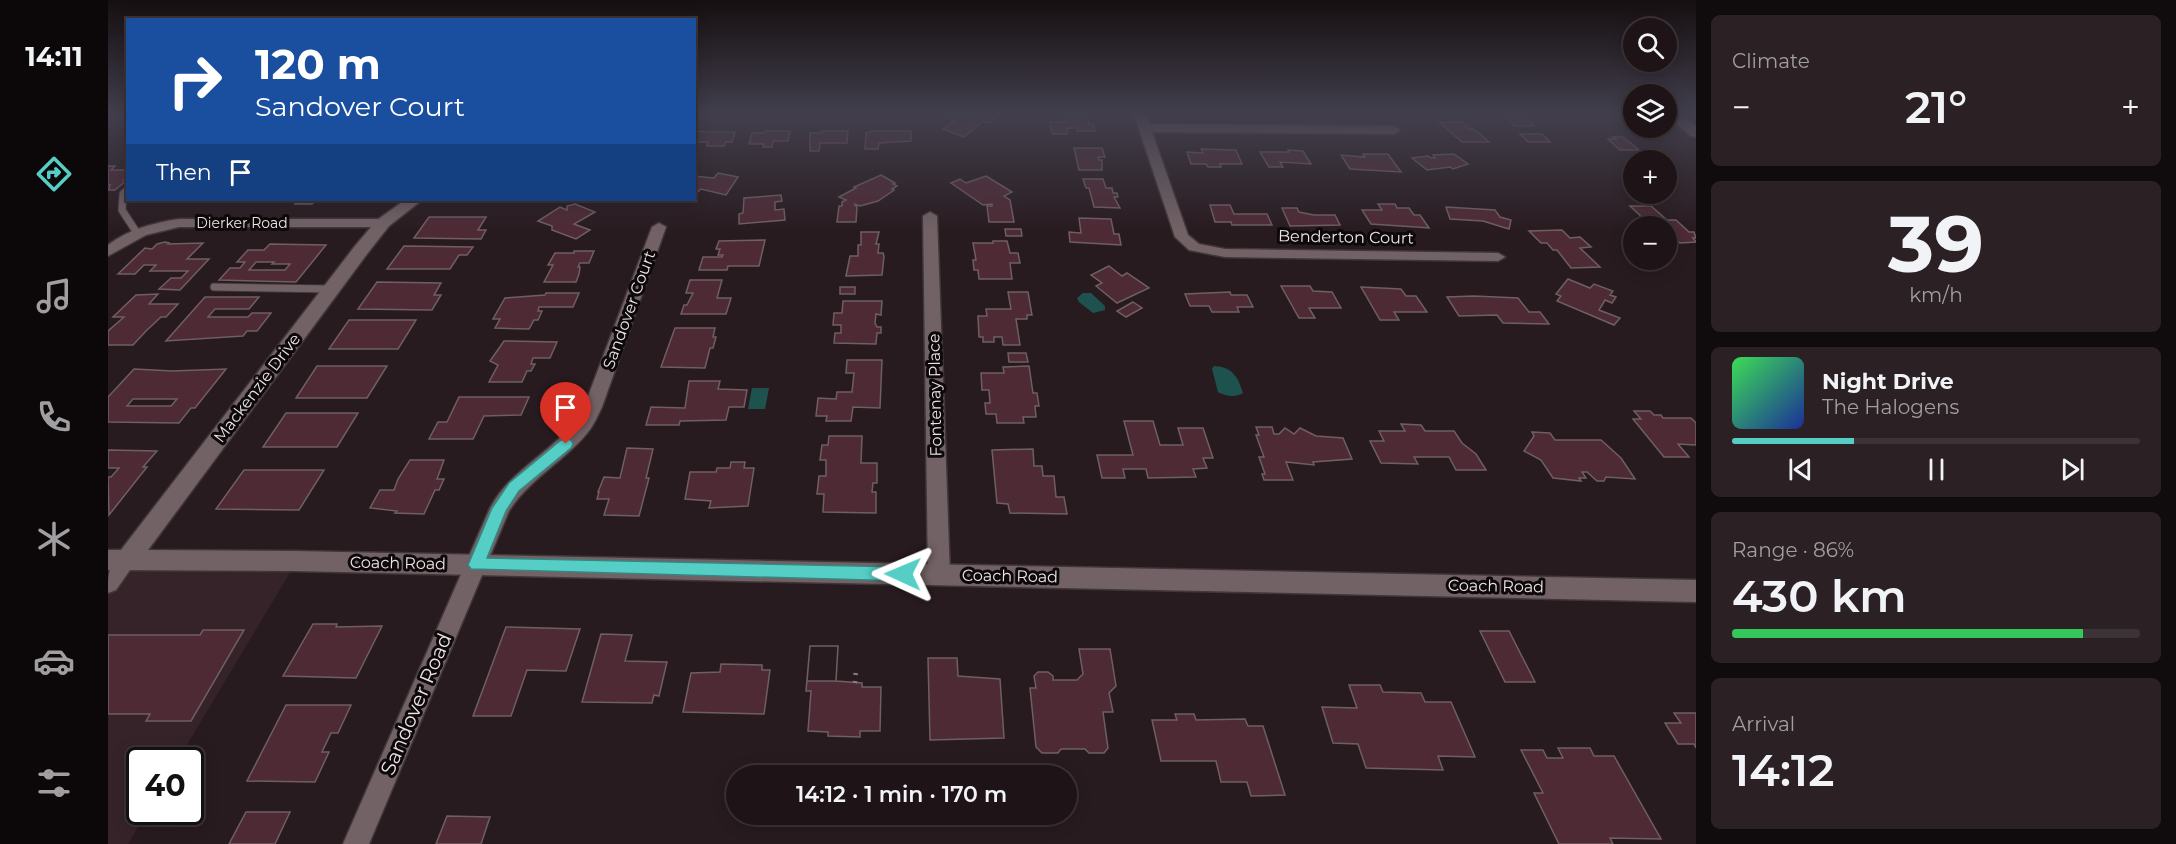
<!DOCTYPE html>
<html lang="en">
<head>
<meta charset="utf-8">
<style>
  :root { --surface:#1e1417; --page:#2b2124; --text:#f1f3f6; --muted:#a19ea1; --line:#3c3336; --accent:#55cec6 }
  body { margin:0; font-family:Montserrat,sans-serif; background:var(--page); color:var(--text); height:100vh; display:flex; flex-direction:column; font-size:22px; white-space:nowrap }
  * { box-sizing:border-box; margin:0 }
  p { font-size:20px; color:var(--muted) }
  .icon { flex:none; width:33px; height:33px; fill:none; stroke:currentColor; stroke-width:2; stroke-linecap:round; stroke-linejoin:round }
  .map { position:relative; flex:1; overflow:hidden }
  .panel { display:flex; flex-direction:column; gap:15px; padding:15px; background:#100b0d; width:480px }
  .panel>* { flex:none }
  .guide { position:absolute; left:18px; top:18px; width:570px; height:183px; border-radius:0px; box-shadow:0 3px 15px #0003,0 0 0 2px var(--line); background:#1a4fa0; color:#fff; overflow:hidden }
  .tools { position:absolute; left:1515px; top:18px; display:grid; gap:12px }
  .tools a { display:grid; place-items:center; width:54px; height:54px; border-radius:50%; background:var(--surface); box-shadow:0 3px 15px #0003,0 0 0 2px var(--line); font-size:30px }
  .speed { position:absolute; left:18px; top:747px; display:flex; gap:12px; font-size:30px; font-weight:700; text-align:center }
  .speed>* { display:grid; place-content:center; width:78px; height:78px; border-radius:50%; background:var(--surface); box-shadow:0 3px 15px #0003,0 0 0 2px var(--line); line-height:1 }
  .speed .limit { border:3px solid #111; border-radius:9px; background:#fff; color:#111 }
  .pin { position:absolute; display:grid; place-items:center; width:51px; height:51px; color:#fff; margin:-62px -26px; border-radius:50% 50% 50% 0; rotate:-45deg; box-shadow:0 0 6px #0007 }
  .pin .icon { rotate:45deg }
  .me { position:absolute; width:66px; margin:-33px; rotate:271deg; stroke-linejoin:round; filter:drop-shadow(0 0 4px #0008) }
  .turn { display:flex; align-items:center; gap:21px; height:126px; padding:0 30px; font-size:27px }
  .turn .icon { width:78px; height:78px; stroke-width:2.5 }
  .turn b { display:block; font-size:42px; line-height:51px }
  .then { display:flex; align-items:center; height:57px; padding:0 30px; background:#0003; gap:12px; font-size:22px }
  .big { font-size:45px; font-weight:600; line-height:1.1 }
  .panel .widget { flex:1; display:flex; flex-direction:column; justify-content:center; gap:9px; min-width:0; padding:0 21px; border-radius:9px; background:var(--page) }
  .panel .dial { align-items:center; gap:0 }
  .dial b { font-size:78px; line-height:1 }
  .song { display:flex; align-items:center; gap:18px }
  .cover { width:72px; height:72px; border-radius:9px; background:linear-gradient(135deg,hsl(130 70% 55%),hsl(230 70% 35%)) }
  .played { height:6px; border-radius:3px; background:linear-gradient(90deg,var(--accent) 30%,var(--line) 30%) }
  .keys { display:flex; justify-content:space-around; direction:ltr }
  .heat { display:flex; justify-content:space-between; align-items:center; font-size:33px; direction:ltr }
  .charge { height:9px; border-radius:4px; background:linear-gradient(90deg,#34c759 86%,var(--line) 0) }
  .trip { position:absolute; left:618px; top:765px; width:351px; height:60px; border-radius:30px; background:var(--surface); box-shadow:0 3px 15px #0003,0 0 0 2px var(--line); font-weight:600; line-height:60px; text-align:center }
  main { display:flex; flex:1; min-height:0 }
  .dock { display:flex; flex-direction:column; width:108px; justify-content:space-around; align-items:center; background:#0c0809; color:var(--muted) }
  .dock .icon { width:42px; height:42px }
  .dock .current { color:var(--accent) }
  .dock b { font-size:27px; color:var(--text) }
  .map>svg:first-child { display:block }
</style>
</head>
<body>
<main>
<nav class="dock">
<b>14:11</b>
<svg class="icon current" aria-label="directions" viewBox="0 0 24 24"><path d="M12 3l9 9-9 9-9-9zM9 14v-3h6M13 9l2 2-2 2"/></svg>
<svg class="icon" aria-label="music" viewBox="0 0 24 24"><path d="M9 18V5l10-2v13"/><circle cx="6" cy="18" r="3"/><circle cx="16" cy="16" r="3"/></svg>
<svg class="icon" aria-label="phone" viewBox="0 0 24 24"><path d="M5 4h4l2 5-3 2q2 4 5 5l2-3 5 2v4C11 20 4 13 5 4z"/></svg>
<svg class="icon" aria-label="climate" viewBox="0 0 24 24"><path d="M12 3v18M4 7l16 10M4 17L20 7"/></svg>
<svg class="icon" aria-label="car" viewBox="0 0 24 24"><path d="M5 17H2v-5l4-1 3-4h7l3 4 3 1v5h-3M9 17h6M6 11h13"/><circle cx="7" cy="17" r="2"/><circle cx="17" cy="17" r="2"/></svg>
<svg class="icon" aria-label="filters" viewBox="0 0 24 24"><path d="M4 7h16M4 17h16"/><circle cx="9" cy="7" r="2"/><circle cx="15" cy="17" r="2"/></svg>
</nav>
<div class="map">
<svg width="1588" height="844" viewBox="0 0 1588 844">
  <rect width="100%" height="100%" fill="#281b1f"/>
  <path fill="#362329" d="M0,557l190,2 -120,201h-38v52h7l-19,32h-20z"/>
  <path fill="#1e524f" d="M975,293h8l14,13v4l-12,3 -14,-11 -2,-4z
    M1106,366c19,1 24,11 29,27 -7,5 -19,3 -25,-1l-6,-23z
    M644,388h17l-4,21h-17z"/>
  <path fill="#4e2a35" stroke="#6e5f63" stroke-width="1.5" fill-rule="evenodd" d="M840,114h34l14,5 -7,4 -6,-2 -19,16 -21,-8 12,-8 -12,-4z
    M952,114h26l3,10h4l2,7h-18v-3h-10v6h-14l-4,-12h18l-1,-6z
    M1395,114h19l12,12h-20z
    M1331,122h23l6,7h6l15,13h-27z
    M587,131l13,1h27l-3,10h-6l-2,4h-17l1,-4h-14z
    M657,131h25l-2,10h-15l-1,6h-9l1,-3h-15l3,-11h12z
    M714,131h26l-1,12h-27l-1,8h-9v-18h12z
    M764,131h39v10l-32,2 -1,6h-13l1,-16z
    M1412,134h22l8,8h-22z
    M1505,137h10l16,13h-19l-12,-11h8z
    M966,148h28l3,9h-7l1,3h3v10h-23z
    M1093,149l35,1 6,14h-22l1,3h-13l-2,-3h-15l-4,-12 16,1z
    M1180,150l15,1 8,13 -31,-2 3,5h-14l-9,-15h29z
    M1255,154h25l13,18 -51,-3 -9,-14 24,2z
    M1346,154l14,10 -15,5 -3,-2 -23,3 -15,-12 16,-2 3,2h4l-2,-3z
    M0,166h7l-4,4h17v7l-4,3h3l-12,10h-7l2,-5h-2z
    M610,173l20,4 -12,18 -25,-6 -7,6v-19l20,2z
    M773,175l14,8 -2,1 4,2 -5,3 2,1 -16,11 -18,5 -6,-2 3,3 -1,15h-19l2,-16h3v-4l4,-2 -7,-3 17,-9 -2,-1z
    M878,176l26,16 -8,4 6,4 4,22h-25l-2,-16h5v-2l-9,1 -32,-22 9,-4 6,4z
    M975,179h20l3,9h6l1,5h4l1,4h-4l6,11 -26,-1 -5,-19h-3z
    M673,195l1,6 -7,1v8l9,-1 1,11 -46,4v-10l4,-1 1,-15z
    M191,200h17l-4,4h-17z
    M467,204l20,8 -21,12 16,6 -14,9 -24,-9v-4l-14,-5 22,-14 7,3v-4z
    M1270,204h17l2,4h12l5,7h6l9,13 -58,-4 -9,-14h20z
    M1102,205h20l4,9h33l5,11h-40l-1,-3h-16z
    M1522,206h21l16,14h9l13,12h5l2,6h-3l3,4 -16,1 -6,-5h-8v-12h-20l-7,-6h6z
    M1338,207l49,3 5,7 11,3 -2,9 -26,-8 -33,-2z
    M1174,208h15l2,4 15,3h21l5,10 -50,1z
    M321,217h57l-8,13h8l-5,9 -67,-1z
    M971,218l32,1 3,15h5l2,11 -51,-3 -1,-10 12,1z
    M897,229h16l1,7h-16z
    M1454,230l8,8 10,-1 11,10 -11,1 20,19 -29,1 -14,-18h-4l-6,-7h-6l-12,-12z
    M753,232h18l-3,12h3l-1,9h5l1,3 -2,19 -36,1 4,-20h8v-11h3z
    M657,240l-6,26h-31l-1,4h-28l4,-13h19l1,-2h-5l2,-6h-4l3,-8z
    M885,241h14l3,12h8l2,10h-10l2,16h-33l-1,-9h-4l-1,-10h3l-3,-17h20z
    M57,242l4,1 -1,1 35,-1 -16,16h22l-29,31 -21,-1 12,-11h10l7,-7h-38l6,-6h-12l-9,9h-17l27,-26 7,1 5,-5z
    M162,244l56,1 -30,37 -77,-2 11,-12h10l5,-6h-8l11,-12h16zM148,262h18l-2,2h18l-5,6h-36z
    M296,246l69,1 -6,8h-8l-9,14h-63z
    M466,251h20l-5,12h-9l-2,4h2l-1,7 -3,8h-32l9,-17h-5l7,-12h19z
    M1001,266l13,10 5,-3 22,15 -32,15 -21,-17 6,-3 -11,-8z
    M1460,279l22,9 4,-4 19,7 -3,4 6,2 -4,6 -7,-3 -6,10 21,8 -6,7 -57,-24 4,-5 -5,-2z
    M582,280h32l-5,18h14l-5,16h-45l3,-9h3l6,-12h-7z
    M269,282l64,1 -7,12h7l-9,15 -74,-1z
    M1173,286h29l3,5 19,1 9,16h-32l6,10h-16z
    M732,287h15v7h-15z
    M1253,287l40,2 5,7h10l11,16h-33l5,8h-19z
    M900,292h20l4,23h-5v4h-11l4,26h-17l-1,-8h-8v5h-11v-5h-4l-1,-21h9l-1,-7h25z
    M1122,292l1,3h16l6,12h-16l2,5h-27l-3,-6h-19l-5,-12z
    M438,293h33l-6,14h-34l-1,4h4l-4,9h-4l-5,9 -34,-1 5,-9h-7l12,-21 40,-3z
    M50,294l-9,10h29l-12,13h-5l-15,14 -13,14h-25v-14l16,-14h-11l23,-22z
    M1366,296l44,2 11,14h11l9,12 -46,-1 -6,-8 -38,1 -12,-19z
    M97,297h54l-10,12h-34l-7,8h40l4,-4h19l-14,18h-10l-4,5 -77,5z
    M735,301h39l-1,14 -5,-1 -1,9 2,4h4v6h-4l-1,11 -42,-1 1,-10h6v-8h-8l1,-12h8z
    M1025,302l9,6 -16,9 -9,-6z
    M241,320h67l-18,29h-69z
    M567,328h40l-2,9h3l-3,11h-3l-5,20 -44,-1z
    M396,341l53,1 -7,16h-17l-2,6h4l-4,7h-4l-5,11h-33l9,-17 -8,-4z
    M900,353h18l2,9h-19z
    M739,360h35l-2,48 -27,-1 -2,14h-25l1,-5h-11l2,-18 18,1 1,-7h15l2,-19h-8z
    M209,366h70l-20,32h-71z
    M921,366l4,27h4l2,13h-4l1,11h-13l1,6h-27l-1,-9h-10l-1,-11h5l-1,-13h-7l-1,-17h23l-1,-6z
    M26,369l38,2 54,-2 -31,39h-4l-12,15 -71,-1v-25zM25,399h44l-6,7h-44z
    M581,381h31l-2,8 29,1 -3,17h-15l-3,13 -46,1 -1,4h-33l5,-18 34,1z
    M351,397h70l-8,18 -37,1 -11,23h-44l9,-17h9z
    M1526,411h16l4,4h7l2,3h28l5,5v22l-18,-1 11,13h-25l-31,-38h8z
    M178,413h72l-21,34h-74z
    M1016,421h29l7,24h23l-5,-17h25l10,30h-10l4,10 -14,1 3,8 -48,1 -2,-9h-23l2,9h-23l-5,-23h36z
    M1293,424l20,1 4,6h29l8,12 14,11 10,16h-30l-7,-13h-35l4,7 -37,-1 -11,-22h14l-5,-10h26z
    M1148,427h16l2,7h5l6,-6 9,6 6,-6 16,8 27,2 9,21 -39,3 1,3 -28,-3 7,18h-29l-2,-6h3l-6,-17h5l-8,-22h3z
    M1424,432l18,1 5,7h46l20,18 14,21 -29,-2 -2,4h-7l-10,-9h-5l4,6h-7l2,3 -28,-3 -12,-18 -17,-9 10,-15z
    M721,436h33l-1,27h16v20h-4l-1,9h4v21l-53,-1 1,-18h-7l2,-18h7v-16h-6l2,-15h6z
    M519,448l26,1 -7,29h3l-10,38 -35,-1 5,-16h-12l2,-7h-1l6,-15 16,1z
    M925,449l1,17h8l1,10h11l2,21h8l3,17 -57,-1 -2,-9 -11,-1 -5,-53z
    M0,450l49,1 -14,16h4l-38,48 -1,-38h3l8,-9h-11z
    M302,460h34l-7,19h7l-5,11h-4l-11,24 -29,-1 2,-2 -27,-3 10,-18h14l4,-11z
    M623,462h14l-1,6h10l-6,38 -39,2 2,-7 -26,-2 5,-27h26l1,-4h13z
    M136,470h80l-25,40 -83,-1z
    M205,624h24l-1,3 46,-1 -26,52 -73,-2z
    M398,627l74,2 -14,42 -39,-1 -16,46h-38z
    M95,630h41l-53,91h-45l4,-7h-42v-79h92z
    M1372,631h29l26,51h-30z
    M493,634l31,1 -7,26 42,1 -8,34 -5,-1 -2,8 -70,-1z
    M702,646h28l-2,35 26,2v4h19l-1,44h-20v6l-32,-1v-4l-20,-1 3,-40h-5z
    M702,646h28l-2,35h-29z
    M971,649h31l6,37 -7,7 4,19h-10l5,36 -4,5h-15l-4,-4h-24l-3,4h-16l-6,-6 -6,-59h6l-2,-12 4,-4h10l5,4v4h24l6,-6z
    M820,658h29l1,18 42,3 4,59 -74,2z
    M613,664l41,1v5h8l-6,44 -81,-2 8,-39 29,-1z
    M1241,685h31l3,7 38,1 4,9h26l24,55 -37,-1 5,14 -77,-2 -8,-24 -25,-1 -11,-36 35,1z
    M178,705h65l-13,28h-7l-9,19h7l-14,30 -68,-1z
    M1566,713h22v35l-2,-4h-16l-13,-21h16z
    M1067,714h19l2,6 49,-1 3,7h15l22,69 -34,1 -4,-14h-26l-5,-21h-55l-9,-41h25z
    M1450,748h32l4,8h20l47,83 -51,-1 3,6h-54l-25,-51h9l-22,-43h22l4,8h16z
    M138,812h44l-15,32h-46z
    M339,816l43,1 -9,27h-45z"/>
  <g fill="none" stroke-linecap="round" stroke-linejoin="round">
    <defs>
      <path id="service" d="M20,189l-5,5 -1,16 15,23
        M106,287l117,2"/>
      <path id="minor" d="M1026,114h12l4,10 244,2 6,4 -6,4 -242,-2 36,103 11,9 26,5 273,4 7,4 -7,4 -273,-4 -36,-7 -14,-13z
        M822,212l7,4 13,359 -4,6 -7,3 -7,-3 -4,-6 -5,-359z
        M71,219h204l7,4 -7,4h-204l-33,8 -38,21v-11c21,-16 46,-22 71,-26z
        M551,223l7,4 -64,180c-4,8 -8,18 -14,25 -24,30 -57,45 -79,79l-140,333h-26l147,-336c22,-42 72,-59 94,-101l68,-180z
        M19,551l7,3 3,6 -21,30 -8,3c0,-18 0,-35 19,-42z"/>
      <path id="tertiary" d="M1558,114h15l15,12v11l-5,-1z
        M297,200h17l-33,26 -22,28 -219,296 146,1 1402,29v22l-1402,-31 -186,-1v-20h13l234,-304 22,-26z"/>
    </defs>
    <use href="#service" stroke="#403739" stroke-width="9"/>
    <use href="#minor" stroke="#403739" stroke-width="3"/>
    <use href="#tertiary" stroke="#403739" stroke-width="3"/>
    <path stroke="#887d80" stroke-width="4.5" stroke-dasharray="2 6" stroke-linecap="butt" d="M747,683l1,-15"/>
    <use href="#service" stroke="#726266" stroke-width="7"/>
    <use href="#minor" fill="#726266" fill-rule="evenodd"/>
    <use href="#tertiary" fill="#726266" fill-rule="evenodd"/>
  </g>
  <linearGradient id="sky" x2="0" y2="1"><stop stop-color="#160f11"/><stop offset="0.49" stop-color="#423f4d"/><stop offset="1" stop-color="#423f4d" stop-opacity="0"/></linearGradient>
  <rect width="1588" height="232" fill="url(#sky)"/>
  <path fill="#55cec6" stroke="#378681" stroke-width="1.5" d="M458,439l5,1 2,4 -2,4 -52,43 -13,20 -19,47 416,9 6,2 2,5 -2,5 -6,2 -432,-12 -3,-4 24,-57 17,-25 52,-43z"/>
  <g text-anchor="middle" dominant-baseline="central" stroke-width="6" stroke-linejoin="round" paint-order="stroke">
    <g font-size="14" fill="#ece3e5" stroke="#0d0809">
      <text x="134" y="223">Dierker Road</text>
    </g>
    <g font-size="16" fill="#ece3e5" stroke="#0d0809">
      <text transform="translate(1238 237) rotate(1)">Benderton Court</text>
      <text transform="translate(521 310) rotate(-70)">Sandover Court</text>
      <text transform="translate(149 388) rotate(-53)">Mackenzie Drive</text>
      <text transform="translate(827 395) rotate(-91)">Fontenay Place</text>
      <text transform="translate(290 563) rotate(1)">Coach Road</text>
      <text transform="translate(902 576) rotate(1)">Coach Road</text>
      <text transform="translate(1388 586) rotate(1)">Coach Road</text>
    </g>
    <g font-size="20" fill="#ece3e5" stroke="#0d0809">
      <text transform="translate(308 704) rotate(-67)">Sandover Road</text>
    </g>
  </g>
</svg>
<div class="tools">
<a><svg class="icon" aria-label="search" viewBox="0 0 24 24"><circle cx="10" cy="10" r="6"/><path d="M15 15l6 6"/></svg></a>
<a><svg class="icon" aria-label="layers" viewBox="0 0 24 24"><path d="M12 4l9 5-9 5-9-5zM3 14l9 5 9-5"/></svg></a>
<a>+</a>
<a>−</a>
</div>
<div class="speed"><div class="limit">40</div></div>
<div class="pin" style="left:458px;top:444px;background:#d93025"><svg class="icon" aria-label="arrive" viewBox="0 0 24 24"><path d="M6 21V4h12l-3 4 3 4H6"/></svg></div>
<svg class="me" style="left:795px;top:574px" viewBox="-20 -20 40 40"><path d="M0-17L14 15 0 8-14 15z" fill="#55cec6" stroke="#fff" stroke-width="4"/></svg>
<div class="trip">14:12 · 1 min · 170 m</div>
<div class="guide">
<div class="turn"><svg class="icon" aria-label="right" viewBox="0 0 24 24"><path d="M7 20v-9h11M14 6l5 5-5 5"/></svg><div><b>120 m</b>Sandover Court</div></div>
<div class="then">Then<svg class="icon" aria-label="arrive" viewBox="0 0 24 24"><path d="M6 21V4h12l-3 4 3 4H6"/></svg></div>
</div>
</div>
<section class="panel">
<div class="widget"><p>Climate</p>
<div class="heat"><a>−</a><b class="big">21°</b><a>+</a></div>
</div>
<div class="widget dial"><b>39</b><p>km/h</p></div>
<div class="widget">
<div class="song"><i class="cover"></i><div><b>Night Drive</b><p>The Halogens</p></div></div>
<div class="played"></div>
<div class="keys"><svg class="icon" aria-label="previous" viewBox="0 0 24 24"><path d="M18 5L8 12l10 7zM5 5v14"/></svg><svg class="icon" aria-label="pause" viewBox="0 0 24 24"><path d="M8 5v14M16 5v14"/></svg><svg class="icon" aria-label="next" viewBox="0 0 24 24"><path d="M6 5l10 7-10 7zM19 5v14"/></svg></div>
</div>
<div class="widget"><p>Range · 86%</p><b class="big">430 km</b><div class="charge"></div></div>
<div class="widget"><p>Arrival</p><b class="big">14:12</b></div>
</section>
</main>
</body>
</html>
